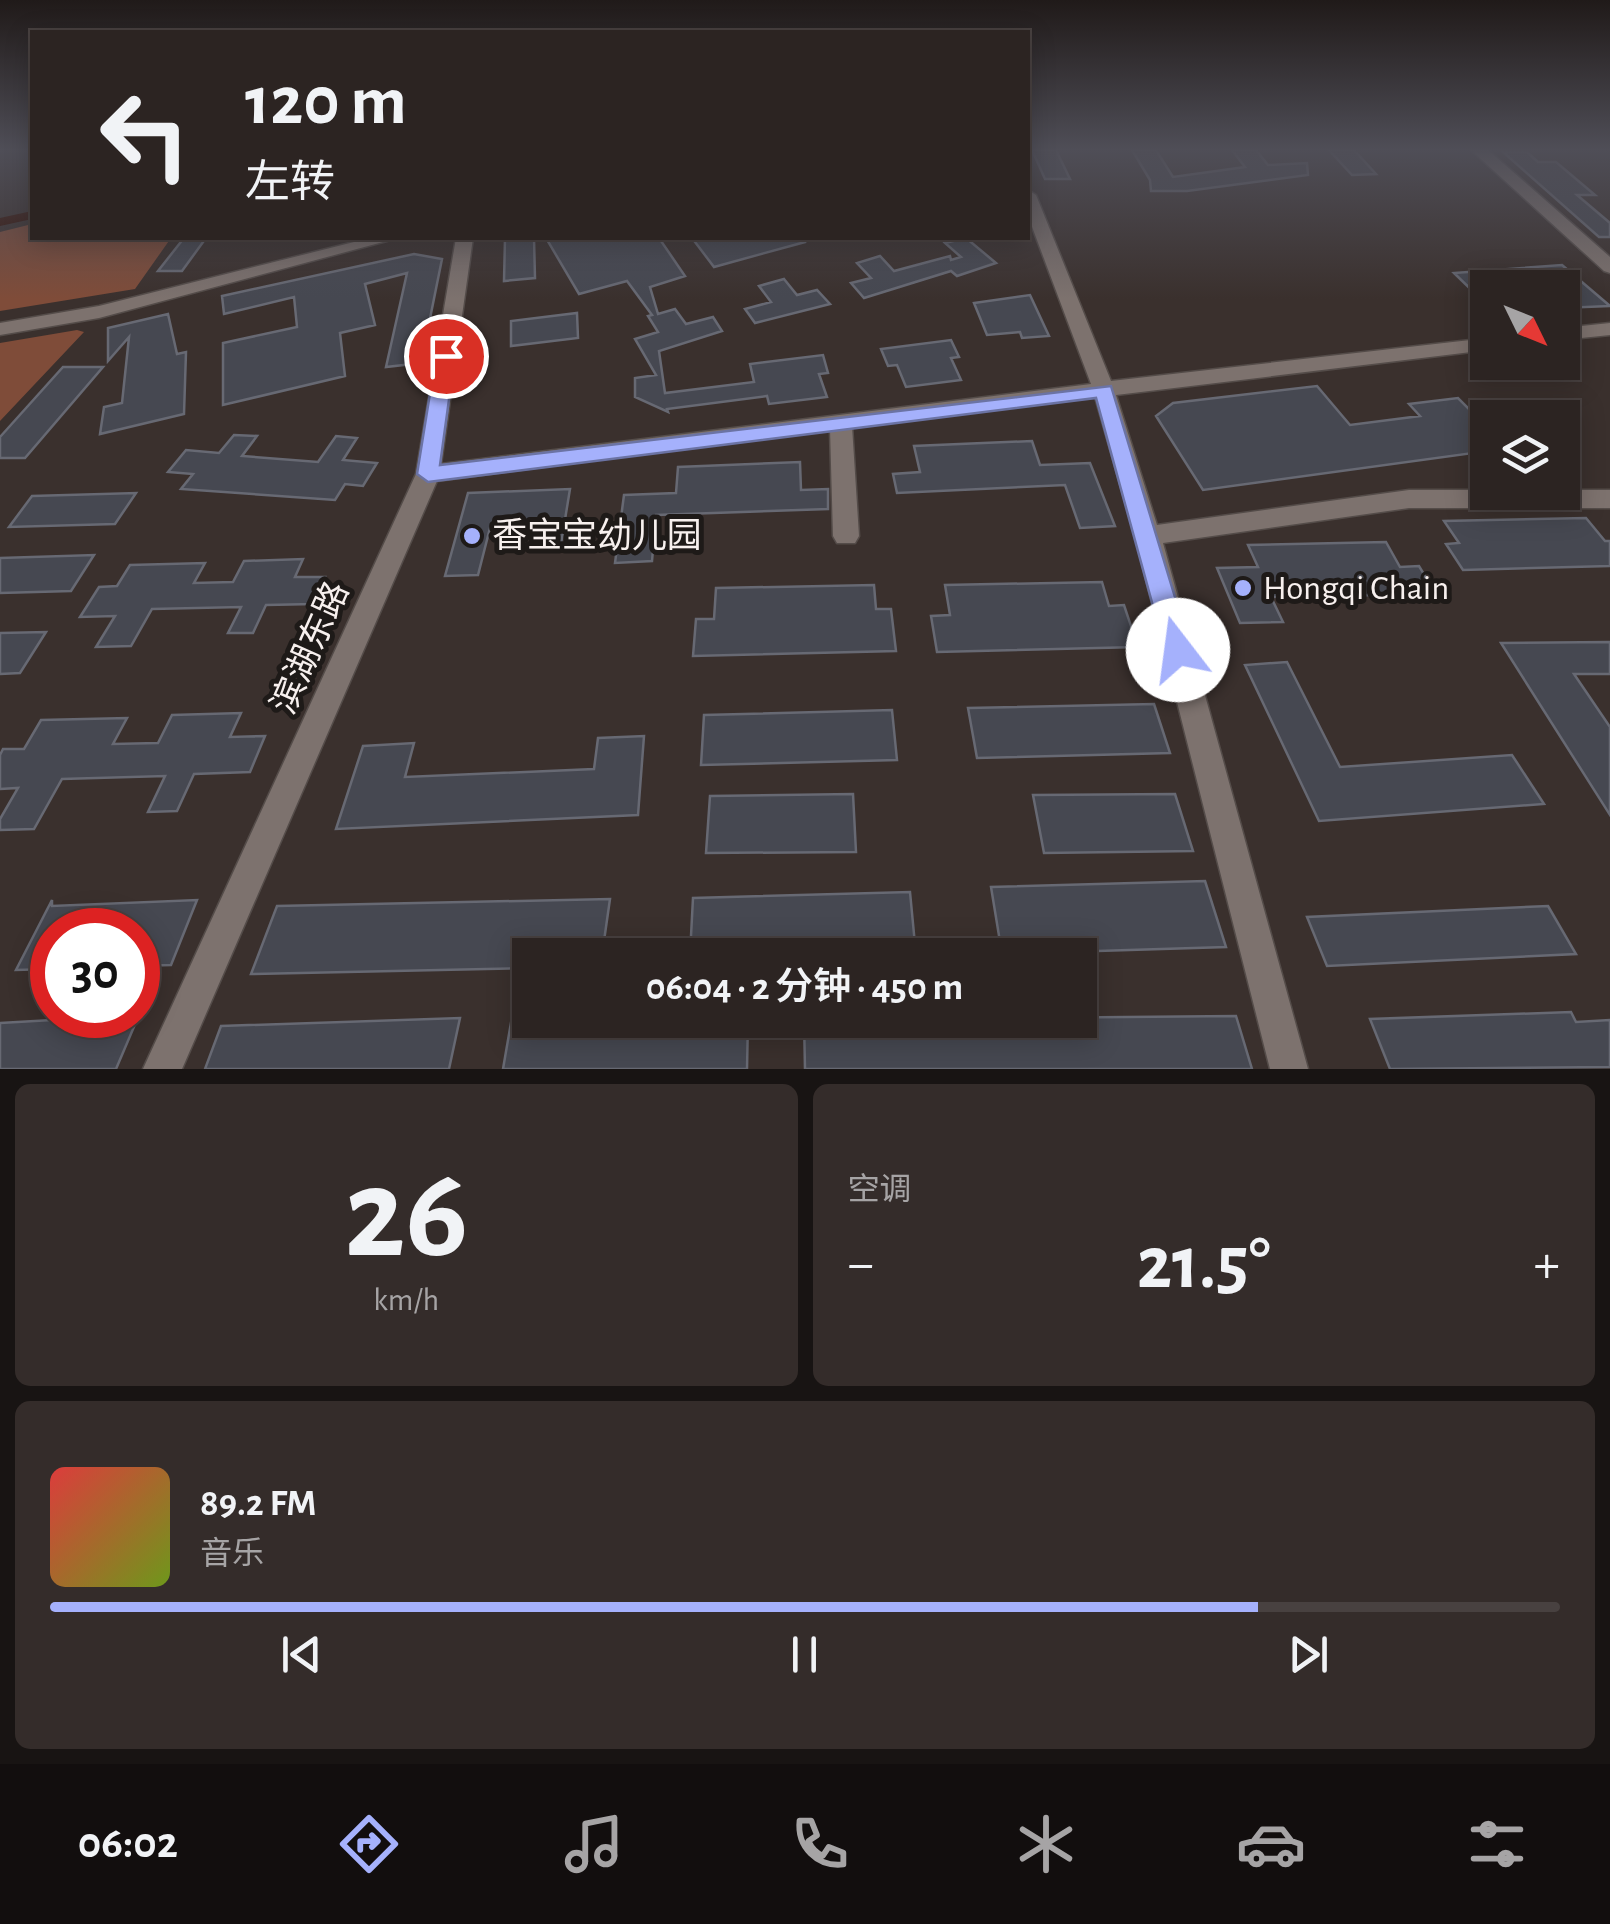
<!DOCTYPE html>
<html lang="zh">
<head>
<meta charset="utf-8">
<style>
  :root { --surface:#2c2422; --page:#342c2a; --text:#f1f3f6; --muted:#a6a4a5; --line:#484140; --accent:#a5b1fc }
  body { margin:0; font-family:"Alegreya Sans","Noto Sans SC",sans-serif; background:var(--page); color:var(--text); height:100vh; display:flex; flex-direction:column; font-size:38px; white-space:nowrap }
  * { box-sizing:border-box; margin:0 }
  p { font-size:32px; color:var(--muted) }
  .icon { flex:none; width:55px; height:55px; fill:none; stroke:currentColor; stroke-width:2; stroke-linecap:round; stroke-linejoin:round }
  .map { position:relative; height:1069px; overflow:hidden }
  .side { display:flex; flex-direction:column; gap:15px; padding:15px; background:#181413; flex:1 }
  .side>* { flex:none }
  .banner { position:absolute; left:30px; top:30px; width:1000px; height:210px; border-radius:0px; box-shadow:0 5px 25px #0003,0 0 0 2px var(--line); background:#2c2422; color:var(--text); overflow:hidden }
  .needle { width:65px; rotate:133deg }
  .controls { position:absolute; left:1470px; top:270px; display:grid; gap:20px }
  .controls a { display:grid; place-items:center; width:110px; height:110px; border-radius:0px; background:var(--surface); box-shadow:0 5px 25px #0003,0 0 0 2px var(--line); font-size:50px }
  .speed { position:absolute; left:30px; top:908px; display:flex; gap:20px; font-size:50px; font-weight:700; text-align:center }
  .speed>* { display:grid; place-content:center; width:130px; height:130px; border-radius:50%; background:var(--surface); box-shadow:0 5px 25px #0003,0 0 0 2px var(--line); line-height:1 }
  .speed .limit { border:15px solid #d22; background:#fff; color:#111 }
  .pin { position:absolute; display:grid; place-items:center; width:85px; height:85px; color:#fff; margin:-42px; border:5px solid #fff; border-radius:50%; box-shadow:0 2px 10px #0007 }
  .me { position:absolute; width:110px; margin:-55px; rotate:345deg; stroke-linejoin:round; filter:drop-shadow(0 0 8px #0008) }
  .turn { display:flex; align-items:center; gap:35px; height:210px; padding:0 50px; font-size:45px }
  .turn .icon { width:130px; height:130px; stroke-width:2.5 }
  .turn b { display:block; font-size:70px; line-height:85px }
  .big { font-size:75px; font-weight:600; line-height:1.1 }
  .side .tile { flex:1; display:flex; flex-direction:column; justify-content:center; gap:15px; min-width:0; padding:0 35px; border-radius:15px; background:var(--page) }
  .side .dial { align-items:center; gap:0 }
  .dial b { font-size:130px; line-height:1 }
  .song { display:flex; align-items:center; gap:30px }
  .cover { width:120px; height:120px; border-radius:15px; background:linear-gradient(135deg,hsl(0 70% 55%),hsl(80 70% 35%)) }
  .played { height:10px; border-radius:5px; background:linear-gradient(90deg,var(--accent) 80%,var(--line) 80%) }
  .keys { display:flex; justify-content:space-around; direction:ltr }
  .heat { display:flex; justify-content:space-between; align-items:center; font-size:55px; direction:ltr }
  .side .tiles { flex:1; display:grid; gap:15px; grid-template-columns:1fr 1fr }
  .tile:last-child { grid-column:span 2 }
  .trip { position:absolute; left:512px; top:938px; width:585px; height:100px; border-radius:0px; background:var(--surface); box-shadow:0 5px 25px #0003,0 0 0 2px var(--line); font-weight:600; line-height:100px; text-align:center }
  .tab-bar { display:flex; height:160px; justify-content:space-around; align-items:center; background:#120e0e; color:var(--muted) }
  .tab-bar .icon { width:70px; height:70px }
  .tab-bar .current { color:var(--accent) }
  .tab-bar b { font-size:45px; color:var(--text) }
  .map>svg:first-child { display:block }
</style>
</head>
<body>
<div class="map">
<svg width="1610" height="1069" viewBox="0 0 1610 1069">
  <rect width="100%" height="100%" fill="#3a302d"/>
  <path fill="#7f4c39" d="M32,224v14h139l-36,51 -135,22v-79z
    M77,330l7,2 -84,89v-78z"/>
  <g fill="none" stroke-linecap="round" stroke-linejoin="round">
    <path fill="#320d01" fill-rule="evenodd" d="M32,211v8l-32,7v-8z"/>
  </g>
  <path fill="#464851" stroke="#676973" stroke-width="2.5" d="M1032,150h24l14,29h-25z
    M1132,150h24l17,27 72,-10 -13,-17h24l12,15 39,-2 1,12 -121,16h-36l-1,-11z
    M1329,150h25l22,24 -24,1z
    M1503,152h24l11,10h18l39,33h-18l33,28v14h-11z
    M184,238h22l-24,33h-24z
    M505,238h29l1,40 -31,3z
    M546,238h113l26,38 -35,11 8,27 17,-5 11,15 27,-7 9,14 -63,20 6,42 89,-11 -4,-18 73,-9 5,18 -9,1 8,23 -58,7 -2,-8 -100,13 1,3 -33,-15v-19l21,-3 -21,-36 23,-7 -10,-16 4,-1 -25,-34 -48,13z
    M692,238h112l1,4 -91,25z
    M966,238l30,25 -39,13 -6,-5 -87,27 -13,-15 20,-5 -14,-15 23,-7 14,15 56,-15 1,4 10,-3 -16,-14z
    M414,254l28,5 -21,104 -35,4 21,-94 -42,11 10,41 -35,8 5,43 -122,29v-62l74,-16 -3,-30 -70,17 -2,-18z
    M1562,265l48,41 -48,2v-20h-74v18l-34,-33z
    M784,279l13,16 20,-5 13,14 -75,19 -10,-14 26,-7 -12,-16z
    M1030,295l19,41 -27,2 -2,-6 -33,3 -13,-32z
    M577,313l1,25 -67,8v-25z
    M168,314l9,40 9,-2 -2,62 -84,20 4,-27 18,-4 7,-66 -21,24v-33z
    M951,340l8,17 -8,1 10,22 -55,7 -9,-22 -9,1 -7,-17z
    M63,367h40l-78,91h-25v-21z
    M1317,386l33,39 70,-9 -11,-12 49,-6 30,30v23l-285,39 -47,-74 17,-13z
    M234,435l23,1 -15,20 76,6 18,-26 21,2 -14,22 34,3 -14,23 -18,-2 -10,16 -154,-11 12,-15 -25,-2 18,-22 33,3z
    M1032,441l8,24 50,-2 25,63 -35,2 -15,-43 -168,8 -4,-19 27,-2 -6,-26z
    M800,462l1,28 27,-1v20l-172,6 -4,46 -37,2 9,-68 52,-2 2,-26z
    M570,489l-9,55 -25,1 4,-19 -50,2 -12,47 -33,1 23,-83z
    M136,493l-21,31 -106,3 23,-31z
    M1586,518l19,23h5v25l-147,4 -17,-26 13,-1 -15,-22z
    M1386,542l14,25 19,-1 17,28 -165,3 12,25 -43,1 -23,-55 41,-1 -10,-22z
    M94,555l-23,36 -71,2v-35z
    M303,559l-8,18h30l-11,27 -48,1 -13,28h-25l13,-26 -89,2 -21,37 -35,1 19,-31 -35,1 19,-30 18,-1 13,-21 75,-2 -11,20 39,-1 11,-21z
    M1102,582l7,24 15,-1 14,42 -201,5 -6,-36 19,-1 -5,-30z
    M874,585l2,24h15l5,42 -203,5 3,-37h18l2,-31z
    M46,632l-26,41 -20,1v-41z
    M1610,642v32h-36l36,53v88l-109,-172z
    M1287,662l53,105 172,-12 32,49 -225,17 -74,-156z
    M1154,704l16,49 -193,5 -9,-50z
    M892,710l5,50 -196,5 3,-50z
    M241,713l-11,24 35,-1 -15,36 -56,2 -17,37 -29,1 17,-36 -103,3 -28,50 -34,1v-11l18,-31 -18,1v-34l3,-6h21l17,-29 86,-2 -14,26 45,-1 14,-28z
    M644,736l-6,79 -302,14 27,-83 51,-3 -9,34 189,-8 4,-31z
    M853,794l3,58 -150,1 4,-57z
    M1175,794l18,57 -149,2 -11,-58z
    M1205,881l21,66 -224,7 -11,-67z
    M910,892l6,63h-226l3,-57z
    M610,899l-8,56h-72v13l-279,6 26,-68z
    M52,900v6l145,-6 -26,65 -33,1v-36h-86v39l-36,1z
    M1548,906l28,48 -249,12 -20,-49z
    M530,1010v10h218l-1,49h-244l10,-58z
    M1571,1012l5,10 34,-2v47l-220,2 -20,-50z
    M139,1015l-23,54h-116v-46z
    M1236,1016l16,53h-447l-1,-49z
    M460,1018l-11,51h-244l16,-43z"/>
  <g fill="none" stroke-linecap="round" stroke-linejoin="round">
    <defs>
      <path id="minor" d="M1471,150h17l122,107v16l-6,-2z
        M1028,190l8,5 75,186 377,-43v12l-372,45 41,130 252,-35h201v18h-201l-246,35 145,526h-38l-135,-533 -40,-139 -243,29 7,110 -4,7h-18l-4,-7 -3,-107 -393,52 -255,588h-39l273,-595 40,-236h17l-32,226 650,-80 -63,-168z
        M370,238h28l-299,80 -99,17v-12l99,-17z
        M1610,323v12l-48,5v-12z"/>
    </defs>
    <use href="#minor" stroke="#544c49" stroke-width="3"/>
    <use href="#minor" fill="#7d726e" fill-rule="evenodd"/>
  </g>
  <linearGradient id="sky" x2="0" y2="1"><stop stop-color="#201a19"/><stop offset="0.5" stop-color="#4f4e57"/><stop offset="1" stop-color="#4f4e57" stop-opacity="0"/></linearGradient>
  <rect width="1610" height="299" fill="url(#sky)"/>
  <path fill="#a5b1fc" stroke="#6b73a4" stroke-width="2.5" d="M446,350l9,6 -15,109 671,-79 80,264 -4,8 -9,3 -9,-3 -4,-8 -69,-252 -668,84 -11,-8 19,-118z"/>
  <g fill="#a5b1fc" stroke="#1e1a18" stroke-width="4">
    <circle cx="472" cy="536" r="10"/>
    <circle cx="1243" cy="588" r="10"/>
  </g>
  <g text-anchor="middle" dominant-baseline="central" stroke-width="10" stroke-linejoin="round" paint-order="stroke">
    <g font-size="35" fill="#f7f0ee" stroke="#1e1a18" text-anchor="start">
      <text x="492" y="536">香宝宝幼儿园</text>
      <text x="1263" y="588">Hongqi Chain</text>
    </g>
    <g font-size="35" fill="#f7f0ee" stroke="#1e1a18">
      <text transform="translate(311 648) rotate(-66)">滨湖东路</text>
    </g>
  </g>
</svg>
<div class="controls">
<a><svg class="needle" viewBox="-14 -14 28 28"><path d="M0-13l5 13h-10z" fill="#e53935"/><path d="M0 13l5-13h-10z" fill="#a6a4a5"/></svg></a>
<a><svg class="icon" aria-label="layers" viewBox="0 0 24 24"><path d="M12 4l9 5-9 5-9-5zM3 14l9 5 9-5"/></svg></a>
</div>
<div class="speed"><div class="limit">30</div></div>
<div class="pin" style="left:446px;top:356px;background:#d93025"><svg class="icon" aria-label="arrive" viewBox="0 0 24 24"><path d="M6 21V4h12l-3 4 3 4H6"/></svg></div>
<svg class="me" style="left:1178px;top:650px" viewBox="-20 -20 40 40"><circle r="19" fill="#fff"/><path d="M0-13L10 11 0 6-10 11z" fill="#a5b1fc"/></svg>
<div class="trip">06:04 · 2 分钟 · 450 m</div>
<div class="banner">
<div class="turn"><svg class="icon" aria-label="left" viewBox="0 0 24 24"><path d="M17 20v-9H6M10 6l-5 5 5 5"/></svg><div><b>120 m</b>左转</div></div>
</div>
</div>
<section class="side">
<div class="tiles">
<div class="tile dial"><b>26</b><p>km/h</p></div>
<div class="tile"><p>空调</p>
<div class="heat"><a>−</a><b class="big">21.5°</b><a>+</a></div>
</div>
<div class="tile">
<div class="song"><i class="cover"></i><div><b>89.2 FM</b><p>音乐</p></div></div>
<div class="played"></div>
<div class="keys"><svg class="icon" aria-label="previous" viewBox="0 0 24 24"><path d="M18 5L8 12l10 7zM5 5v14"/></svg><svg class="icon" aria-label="pause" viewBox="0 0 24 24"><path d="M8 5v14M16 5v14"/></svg><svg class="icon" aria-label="next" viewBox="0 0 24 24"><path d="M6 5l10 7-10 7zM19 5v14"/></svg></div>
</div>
</div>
</section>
<nav class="tab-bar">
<b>06:02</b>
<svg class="icon current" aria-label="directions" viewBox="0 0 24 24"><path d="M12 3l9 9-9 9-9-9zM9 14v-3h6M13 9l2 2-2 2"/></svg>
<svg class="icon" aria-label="music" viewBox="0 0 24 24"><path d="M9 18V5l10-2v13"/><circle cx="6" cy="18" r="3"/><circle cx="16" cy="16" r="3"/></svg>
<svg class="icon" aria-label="phone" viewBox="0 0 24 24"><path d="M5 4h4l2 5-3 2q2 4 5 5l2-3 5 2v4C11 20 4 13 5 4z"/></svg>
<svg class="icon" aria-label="climate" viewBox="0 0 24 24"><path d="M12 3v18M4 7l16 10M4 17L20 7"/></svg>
<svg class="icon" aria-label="car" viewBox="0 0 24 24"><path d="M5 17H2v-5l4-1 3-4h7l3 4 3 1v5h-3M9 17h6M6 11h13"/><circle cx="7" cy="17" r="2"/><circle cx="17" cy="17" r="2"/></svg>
<svg class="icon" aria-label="filters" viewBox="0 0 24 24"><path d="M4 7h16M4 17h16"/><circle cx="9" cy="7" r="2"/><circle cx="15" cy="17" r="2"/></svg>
</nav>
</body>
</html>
